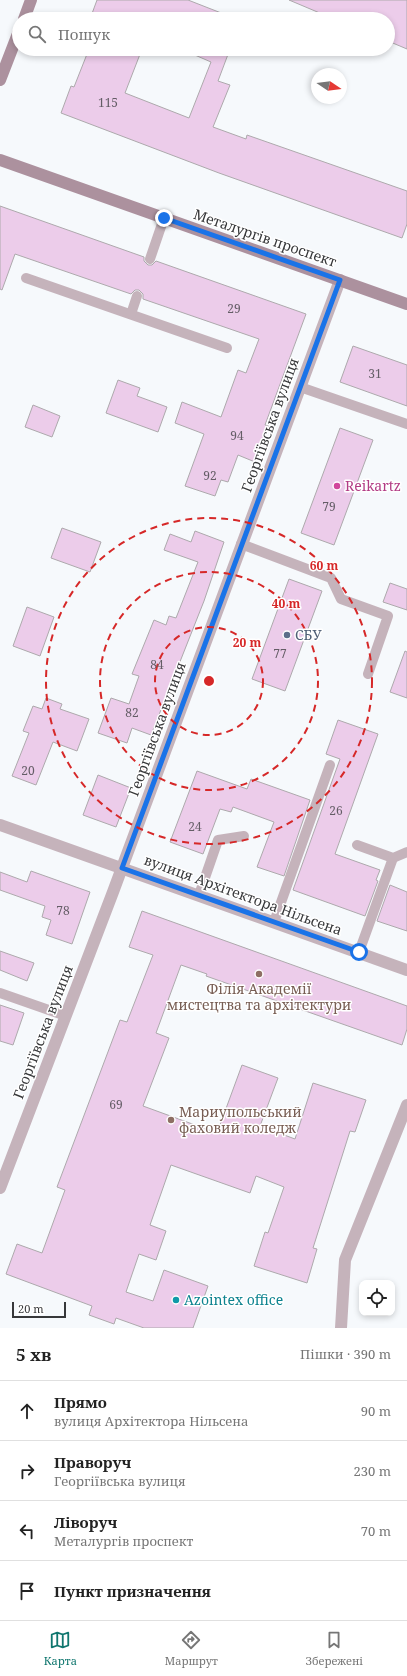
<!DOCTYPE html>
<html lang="uk">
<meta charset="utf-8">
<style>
body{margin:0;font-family:"Noto Serif",serif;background:#f2f2f2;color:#222}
.controls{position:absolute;right:12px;bottom:12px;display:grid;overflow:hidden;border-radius:8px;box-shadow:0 2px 6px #0003}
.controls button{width:36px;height:36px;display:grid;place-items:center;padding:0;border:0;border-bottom:1px solid #e0e0e0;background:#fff;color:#222;font:20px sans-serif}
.compass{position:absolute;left:311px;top:68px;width:36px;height:36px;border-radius:50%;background:#fff;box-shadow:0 2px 6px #0003;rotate:103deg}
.scale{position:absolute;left:12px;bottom:10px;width:54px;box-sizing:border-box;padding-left:4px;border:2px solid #37383a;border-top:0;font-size:11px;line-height:14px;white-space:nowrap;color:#37383a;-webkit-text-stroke:3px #fff;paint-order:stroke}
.stop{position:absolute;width:12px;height:12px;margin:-9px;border:3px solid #1a73e8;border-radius:50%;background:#fff}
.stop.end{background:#1a73e8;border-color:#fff;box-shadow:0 1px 4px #0008}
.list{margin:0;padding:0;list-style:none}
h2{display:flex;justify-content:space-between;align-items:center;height:52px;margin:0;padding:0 16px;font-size:17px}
h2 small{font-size:13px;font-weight:400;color:#767676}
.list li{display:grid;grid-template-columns:26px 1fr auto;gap:12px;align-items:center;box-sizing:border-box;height:60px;padding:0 16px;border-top:1px solid #e0e0e0}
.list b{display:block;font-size:15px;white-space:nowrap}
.list p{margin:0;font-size:13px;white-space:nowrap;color:#767676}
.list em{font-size:13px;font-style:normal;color:#767676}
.icon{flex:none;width:22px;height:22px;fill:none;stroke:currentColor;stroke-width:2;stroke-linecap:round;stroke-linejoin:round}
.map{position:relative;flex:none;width:407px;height:1328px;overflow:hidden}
.search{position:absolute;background:#fff;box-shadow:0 2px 6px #0003;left:12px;right:12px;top:12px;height:44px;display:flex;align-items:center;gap:10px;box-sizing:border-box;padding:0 14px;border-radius:22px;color:#767676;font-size:15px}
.sheet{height:292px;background:#fff}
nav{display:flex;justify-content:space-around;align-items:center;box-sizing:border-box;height:56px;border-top:1px solid #e0e0e0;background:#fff;font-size:11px;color:#767676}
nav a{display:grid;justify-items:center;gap:2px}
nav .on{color:#0f766e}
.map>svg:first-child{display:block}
.building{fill:#ecccea;stroke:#ada9ac}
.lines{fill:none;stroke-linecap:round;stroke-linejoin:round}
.lane{stroke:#c5b3bb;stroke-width:10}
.street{stroke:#c5b3bb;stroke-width:12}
.secondary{stroke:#ac919e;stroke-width:12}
.route{stroke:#1a73e8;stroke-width:5}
.ring{fill:none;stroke:#d62828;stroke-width:2;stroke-dasharray:7 5}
.hotel-dot{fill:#d1479c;stroke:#fff;stroke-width:1.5}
.service-dot{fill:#5c6f8a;stroke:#fff;stroke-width:1.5}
.education-dot{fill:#8d6e63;stroke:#fff;stroke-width:1.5}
.culture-dot{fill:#0f9aa8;stroke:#fff;stroke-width:1.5}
.labels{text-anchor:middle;stroke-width:3;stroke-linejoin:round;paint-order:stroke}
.number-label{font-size:12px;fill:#645d66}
.street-label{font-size:14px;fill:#37383a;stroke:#fff}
.hotel-label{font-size:14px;fill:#b23c85;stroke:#fff;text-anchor:start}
.service-label{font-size:14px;fill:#4e5e75;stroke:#fff;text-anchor:start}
.education-label{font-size:14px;fill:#785e54;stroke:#fff}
.culture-label{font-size:14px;fill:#0d838f;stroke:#fff;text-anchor:start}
.centre{fill:#d62828;stroke:#fff;stroke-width:2}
.ring-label{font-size:12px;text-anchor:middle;font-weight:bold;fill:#d62828;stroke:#fff;stroke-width:3;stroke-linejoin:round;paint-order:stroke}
</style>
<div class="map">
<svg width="407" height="1328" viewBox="0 0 407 1328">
<rect width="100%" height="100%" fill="#f6f9fc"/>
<g class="building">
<polygon points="97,0 188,0 234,18 90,19"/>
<polygon points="289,0 407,0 407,49 388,41 388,19 334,19"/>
<polygon points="89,49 142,49 125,93 189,118 211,62 181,49 230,49 218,81 230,85 213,127 246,139 247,135 407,191 407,224 402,238 219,173 61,113 71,86 74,87"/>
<polygon points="0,206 144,257 144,261 148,265 152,265 156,261 306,314 265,425 269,426 255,462 238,455 228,482 221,480 215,496 185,486 204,434 175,423 182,402 221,417 238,370 246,373 259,339 143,299 143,294 139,290 135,290 131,294 15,254 2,290 0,289"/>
<polygon points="353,346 407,365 407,406 340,382"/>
<polygon points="118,380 140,388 137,396 167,407 158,432 106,413"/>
<polygon points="33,405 60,416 52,437 25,427"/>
<polygon points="340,428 373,440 334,545 301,533"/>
<polygon points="62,528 101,542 90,572 51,558"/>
<polygon points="195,531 224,542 204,601 151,735 132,728 127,743 98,733 111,698 129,704 139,676 132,674 154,620 166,625 169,616 176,618 198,562 164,550 170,534 191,542"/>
<polygon points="289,579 322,591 285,691 252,679"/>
<polygon points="390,583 407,589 407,610 383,602"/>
<polygon points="27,607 54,617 40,656 13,646"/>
<polygon points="405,651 407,652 407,698 390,692"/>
<polygon points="46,698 62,704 60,709 89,719 77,751 53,742 36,785 12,776 29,733 23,731 33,706 42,709"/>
<polygon points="338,720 378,734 335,854 380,870 376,880 378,881 365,916 293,890 340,759 326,754"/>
<polygon points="197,771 247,789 251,779 310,800 284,876 257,867 274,822 233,807 231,812 220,809 203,854 170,842"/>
<polygon points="98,775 131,788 116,827 83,815"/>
<polygon points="31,871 90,892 72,944 46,935 51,920 42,917 45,906 0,890 0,872 27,882"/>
<polygon points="390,885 407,892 407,931 377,921"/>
<polygon points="142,911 407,1006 407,1029 402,1045 206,976 207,974 181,965 156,1033 169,1038 143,1106 217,1133 242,1065 278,1078 260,1126 295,1139 313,1083 366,1100 355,1132 350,1131 313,1248 317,1249 307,1283 254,1266 265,1232 268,1233 284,1187 256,1176 250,1193 171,1165 150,1225 166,1231 156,1260 139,1254 126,1292 153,1301 164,1270 208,1286 193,1328 144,1328 116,1318 114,1324 89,1315 92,1306 6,1274 17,1244 42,1253 65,1190 57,1187 120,1020 127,1022 153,955 129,947"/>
<polygon points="0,951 34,963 27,981 0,970"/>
<polygon points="0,1005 24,1013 13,1045 0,1041"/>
</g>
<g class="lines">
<g class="lane">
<polyline points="150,259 164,218"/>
<polyline points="26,278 227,348"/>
<polyline points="131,314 137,296"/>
<polyline points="300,387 407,424"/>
<polyline points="241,544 331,578 341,599 388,616 368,674"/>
<polyline points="357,845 393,858 407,852"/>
<polyline points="199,895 218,840 244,836"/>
<polyline points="274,922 330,765"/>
<polyline points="359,952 393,858"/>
<polyline points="0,993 66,1016"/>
</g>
<g class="street">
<polyline points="0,825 407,970"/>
<polyline points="0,1188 113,892 340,280"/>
<polyline points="341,1328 345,1260 407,1105"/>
</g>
<g class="secondary">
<polyline points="24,19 31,0"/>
<polyline points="0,80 19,31"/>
<polyline points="0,160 407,304"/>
</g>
</g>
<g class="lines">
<polyline class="route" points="164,218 340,280 122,868 359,952"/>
</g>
<g class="ring">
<circle cx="209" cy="681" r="54"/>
<circle cx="209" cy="681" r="109"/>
<circle cx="209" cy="681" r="163"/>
</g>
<circle class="hotel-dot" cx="337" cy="486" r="4"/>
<circle class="service-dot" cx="287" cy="635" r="4"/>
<g class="education-dot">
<circle cx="259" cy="974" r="4"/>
<circle cx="171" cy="1120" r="4"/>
</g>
<circle class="culture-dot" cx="176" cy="1300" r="4"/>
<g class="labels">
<g class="number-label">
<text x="108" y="107">115</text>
<text x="234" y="313">29</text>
<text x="375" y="378">31</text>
<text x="237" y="440">94</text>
<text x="210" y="480">92</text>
<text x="329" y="511">79</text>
<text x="280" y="658">77</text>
<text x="157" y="669">84</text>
<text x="132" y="717">82</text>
<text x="28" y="775">20</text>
<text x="336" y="815">26</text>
<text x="195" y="831">24</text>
<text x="63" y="915">78</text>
<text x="116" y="1109">69</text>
</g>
<g class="street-label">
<text transform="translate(265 238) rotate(19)" y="5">Металургів проспект</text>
<text transform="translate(270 425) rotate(-70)" y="5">Георгіївська вулиця</text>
<text transform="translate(157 729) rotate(-70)" y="5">Георгіївська вулиця</text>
<text transform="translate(243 895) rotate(20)" y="5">вулиця Архітектора Нільсена</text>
<text transform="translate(43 1032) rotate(-69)" y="5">Георгіївська вулиця</text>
</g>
<g class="hotel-label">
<text x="345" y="491">Reikartz</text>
</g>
<g class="service-label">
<text x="295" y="640">СБУ</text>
</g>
<g class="education-label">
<text x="259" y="994">Філія Академії<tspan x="259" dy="16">мистецтва та архітектури</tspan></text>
<text x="179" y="1117" text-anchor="start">Мариупольський<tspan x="179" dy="16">фаховий коледж</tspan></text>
</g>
<g class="culture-label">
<text x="184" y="1305">Azointex office</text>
</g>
</g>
<circle cx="209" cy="681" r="6" class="centre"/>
<g class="ring-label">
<text x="324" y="570">60 m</text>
<text x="286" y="608">40 m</text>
<text x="247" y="647">20 m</text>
</g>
</svg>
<div class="controls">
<button><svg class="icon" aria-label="locate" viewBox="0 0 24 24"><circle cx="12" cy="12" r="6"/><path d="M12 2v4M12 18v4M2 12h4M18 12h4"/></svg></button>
</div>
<svg class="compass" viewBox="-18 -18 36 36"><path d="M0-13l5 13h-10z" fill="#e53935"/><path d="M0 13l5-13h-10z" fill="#767676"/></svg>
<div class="scale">20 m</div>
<div class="stop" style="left:359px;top:952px"></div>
<div class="stop end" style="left:164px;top:218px"></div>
<div class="search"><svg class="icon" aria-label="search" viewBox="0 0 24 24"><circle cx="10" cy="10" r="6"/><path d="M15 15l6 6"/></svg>Пошук</div>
</div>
<section class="sheet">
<h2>5 хв<small>Пішки · 390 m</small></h2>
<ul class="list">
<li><svg class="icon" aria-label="ahead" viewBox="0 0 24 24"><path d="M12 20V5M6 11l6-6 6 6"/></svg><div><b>Прямо</b><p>вулиця Архітектора Нільсена</p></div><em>90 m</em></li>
<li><svg class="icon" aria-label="right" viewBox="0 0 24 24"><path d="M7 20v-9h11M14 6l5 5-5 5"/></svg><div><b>Праворуч</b><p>Георгіївська вулиця</p></div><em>230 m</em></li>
<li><svg class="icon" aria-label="left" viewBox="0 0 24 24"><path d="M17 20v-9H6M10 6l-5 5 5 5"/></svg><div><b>Ліворуч</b><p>Металургів проспект</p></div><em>70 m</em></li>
<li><svg class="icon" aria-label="arrive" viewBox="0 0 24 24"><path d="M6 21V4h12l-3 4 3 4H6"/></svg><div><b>Пункт призначення</b></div></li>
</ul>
</section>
<nav>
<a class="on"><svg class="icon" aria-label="map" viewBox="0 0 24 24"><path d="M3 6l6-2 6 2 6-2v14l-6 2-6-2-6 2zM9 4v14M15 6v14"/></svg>Карта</a>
<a><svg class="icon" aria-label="directions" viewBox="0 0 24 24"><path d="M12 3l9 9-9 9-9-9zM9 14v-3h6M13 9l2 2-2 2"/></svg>Маршрут</a>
<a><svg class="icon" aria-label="saved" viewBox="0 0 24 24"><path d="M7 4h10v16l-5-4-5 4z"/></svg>Збережені</a>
</nav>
